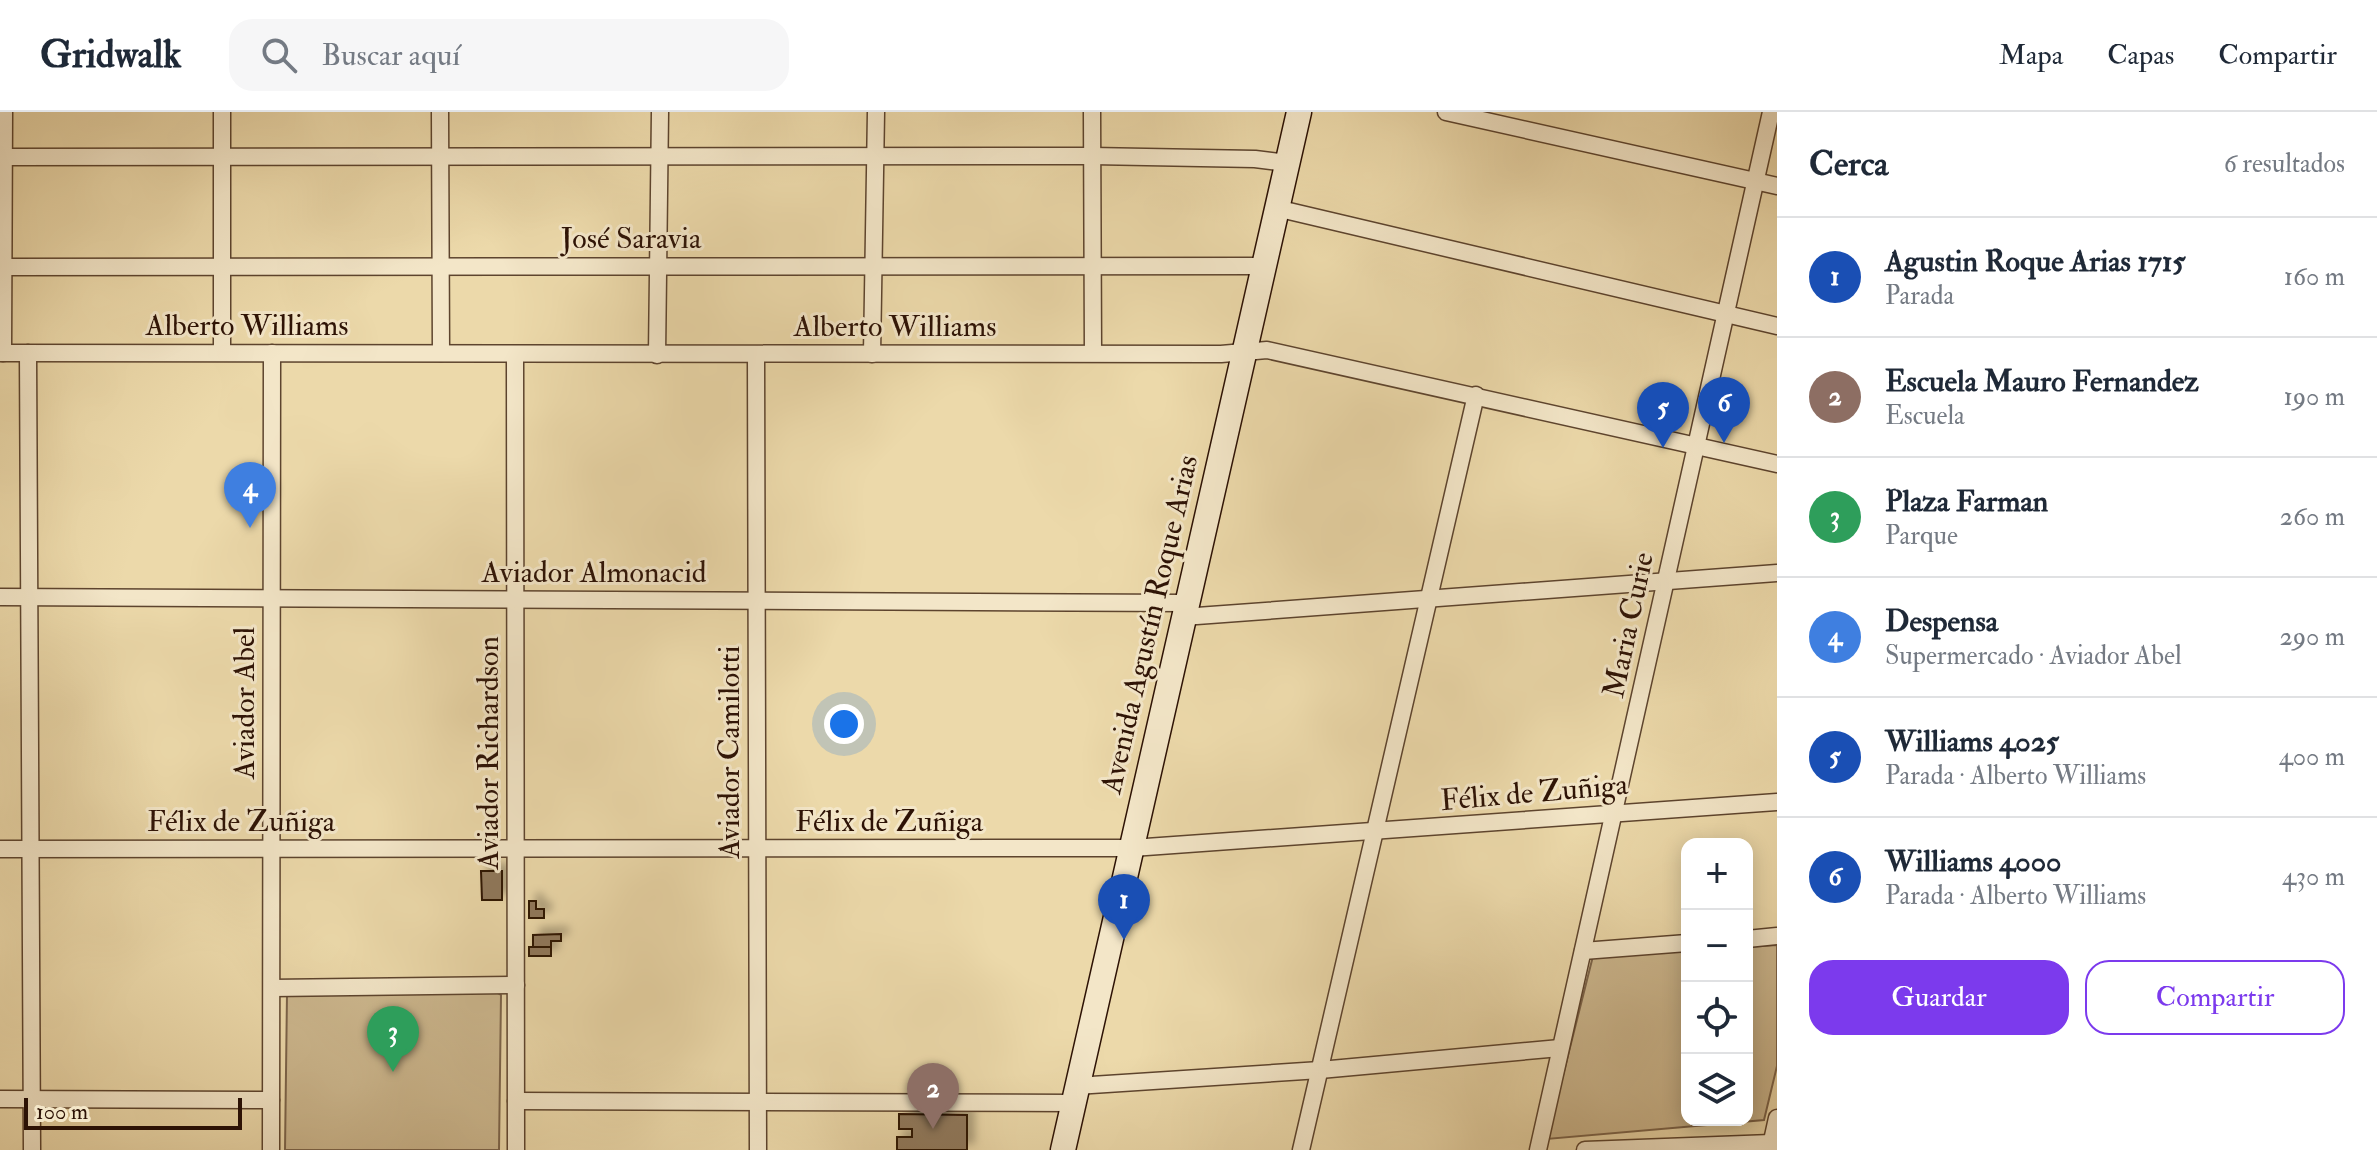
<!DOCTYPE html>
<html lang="es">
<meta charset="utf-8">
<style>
body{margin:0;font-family:"IM FELL Double Pica",serif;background:#f6f6f7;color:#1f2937}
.controls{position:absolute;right:24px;bottom:24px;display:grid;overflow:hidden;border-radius:16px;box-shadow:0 4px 20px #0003}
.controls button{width:72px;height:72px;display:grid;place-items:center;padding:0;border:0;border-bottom:2px solid #e0e1e3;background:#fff;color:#1f2937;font:40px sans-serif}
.scale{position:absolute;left:24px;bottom:20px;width:218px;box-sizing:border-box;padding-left:8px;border:4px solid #2d1205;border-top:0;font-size:22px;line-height:28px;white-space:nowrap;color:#2d1205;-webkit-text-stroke:6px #f3e6c8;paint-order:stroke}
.you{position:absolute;left:844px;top:612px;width:28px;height:28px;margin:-20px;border:6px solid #fff;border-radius:50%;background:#1a73e8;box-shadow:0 0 0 12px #1a73e833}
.badge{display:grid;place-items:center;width:52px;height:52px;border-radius:50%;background:#7c3aed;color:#fff;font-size:26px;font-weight:700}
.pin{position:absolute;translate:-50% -66px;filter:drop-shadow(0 2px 4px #0008)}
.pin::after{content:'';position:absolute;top:42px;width:28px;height:24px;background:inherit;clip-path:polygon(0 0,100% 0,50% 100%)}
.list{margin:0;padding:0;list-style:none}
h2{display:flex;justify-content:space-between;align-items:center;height:104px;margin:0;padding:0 32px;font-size:34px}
h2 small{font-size:26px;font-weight:400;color:#747a83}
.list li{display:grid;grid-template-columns:52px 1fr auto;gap:24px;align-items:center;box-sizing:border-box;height:120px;padding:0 32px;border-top:2px solid #e0e1e3}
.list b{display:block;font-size:30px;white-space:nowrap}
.list p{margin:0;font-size:26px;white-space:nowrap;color:#747a83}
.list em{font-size:26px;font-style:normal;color:#747a83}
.actions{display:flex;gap:16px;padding:24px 32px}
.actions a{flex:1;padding:18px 0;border:2px solid #7c3aed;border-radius:24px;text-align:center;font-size:28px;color:#7c3aed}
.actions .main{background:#7c3aed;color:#fff}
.icon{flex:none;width:44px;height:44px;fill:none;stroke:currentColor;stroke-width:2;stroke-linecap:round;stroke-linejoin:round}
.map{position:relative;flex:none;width:1777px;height:1038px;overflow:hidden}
header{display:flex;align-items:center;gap:48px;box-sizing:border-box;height:112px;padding:0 40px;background:#fff;border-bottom:2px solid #e0e1e3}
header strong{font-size:38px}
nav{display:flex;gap:44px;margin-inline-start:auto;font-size:28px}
.search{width:560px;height:72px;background:#f6f6f7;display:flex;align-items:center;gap:20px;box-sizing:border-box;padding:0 28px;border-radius:24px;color:#747a83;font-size:30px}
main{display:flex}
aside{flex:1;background:#fff}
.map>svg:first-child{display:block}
.green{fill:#ccb78e;stroke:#7c644a;stroke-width:2}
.building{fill:#90795b;stroke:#2d1205;stroke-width:2;filter:url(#shadow)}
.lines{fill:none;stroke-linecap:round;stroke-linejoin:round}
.minor-casing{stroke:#5d442e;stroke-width:19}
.secondary-casing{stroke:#2d1205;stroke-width:27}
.minor{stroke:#f3e6c8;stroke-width:16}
.secondary{stroke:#f3e6c8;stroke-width:24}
.labels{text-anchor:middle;stroke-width:6;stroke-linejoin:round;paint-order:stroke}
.street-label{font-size:30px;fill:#2d1205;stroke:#f3e6c8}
</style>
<header>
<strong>Gridwalk</strong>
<div class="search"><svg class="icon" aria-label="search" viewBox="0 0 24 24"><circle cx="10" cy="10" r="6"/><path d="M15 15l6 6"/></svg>Buscar aquí</div>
<nav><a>Mapa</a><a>Capas</a><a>Compartir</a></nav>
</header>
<main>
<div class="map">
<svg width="1777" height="1038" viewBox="0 0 1777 1038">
<defs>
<filter id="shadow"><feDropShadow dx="7" dy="-7" stdDeviation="4" flood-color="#0004"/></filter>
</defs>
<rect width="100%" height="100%" fill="#ecd9aa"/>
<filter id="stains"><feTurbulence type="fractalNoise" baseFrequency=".0025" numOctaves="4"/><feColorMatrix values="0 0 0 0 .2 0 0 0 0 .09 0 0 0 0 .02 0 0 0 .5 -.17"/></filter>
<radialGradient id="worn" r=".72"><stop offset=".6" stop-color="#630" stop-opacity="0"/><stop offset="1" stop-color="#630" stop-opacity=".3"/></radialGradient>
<g class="green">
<polygon points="1777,833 1777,954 1764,1008 1547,1027 1593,844 1687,838 1687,1008 1747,1008 1747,835"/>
<polygon points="494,879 501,883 499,1038 285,1038 287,882"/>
</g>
<g class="building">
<polygon points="481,759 502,759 502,788 482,788"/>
<polygon points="529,789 536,789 536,797 544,797 544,806 529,806"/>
<polygon points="561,822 561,829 551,829 551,835 533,835 533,823"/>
<rect x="529" y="835" width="22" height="9"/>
<polygon points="899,1002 967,1003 967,1038 897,1038 897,1025 912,1025 912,1017 899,1017"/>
</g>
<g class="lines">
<defs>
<g id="minor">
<polyline points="222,0 222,240"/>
<polyline points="440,0 441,241"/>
<polyline points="1092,0 1093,241"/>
<polyline points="1446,0 1777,74"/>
<polyline points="0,45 1092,44 1255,47 1287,51"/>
<polyline points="1276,96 1777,214"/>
<polyline points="0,155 1262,154"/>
<polyline points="0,241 1221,242 1267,238 1777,352"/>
<polyline points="3,241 4,0"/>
<polyline points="28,241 32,1038"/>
<polyline points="872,242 876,0"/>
<polyline points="515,243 516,1038"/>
<polyline points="657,243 660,0"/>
<polyline points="756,243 758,1038"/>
<polyline points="0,485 1187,491"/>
<polyline points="1183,505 1777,461"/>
<polyline points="0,737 1132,736 1777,690"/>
<polyline points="1747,827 1777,824"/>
<polyline points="1583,839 1687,831"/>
<polyline points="272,876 516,873"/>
<polyline points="1076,974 1320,958 1560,936"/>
<polyline points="0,987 271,988"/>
<polyline points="516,989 1073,991"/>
<polyline points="271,1038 272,241"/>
<polyline points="1301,1038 1476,283"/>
<polyline points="1538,1038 1771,0"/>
<polyline points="1585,1038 1771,1031"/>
<polyline points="1770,1038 1777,1006"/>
</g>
<polyline id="secondary" points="1063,1038 1299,0"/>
</defs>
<use href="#minor" class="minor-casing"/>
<use href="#secondary" class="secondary-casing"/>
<use href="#minor" class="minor"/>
<use href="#secondary" class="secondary"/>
</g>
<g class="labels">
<g class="street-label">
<text x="631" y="136">José Saravia</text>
<text x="247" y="223">Alberto Williams</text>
<text x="895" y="224">Alberto Williams</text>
<text x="594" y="470">Aviador Almonacid</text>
<text transform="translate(1149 512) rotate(-77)" y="10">Avenida Agustín Roque Arias</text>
<text transform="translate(1628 513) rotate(-78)" y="10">Maria Curie</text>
<text transform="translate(244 591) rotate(-90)" y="10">Aviador Abel</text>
<text transform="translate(729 640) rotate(-90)" y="10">Aviador Camilotti</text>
<text transform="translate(488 641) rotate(-90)" y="10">Aviador Richardson</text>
<text transform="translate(1534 680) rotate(-5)" y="10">Félix de Zuñiga</text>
<text x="241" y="719">Félix de Zuñiga</text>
<text x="889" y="719">Félix de Zuñiga</text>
</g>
</g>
<rect width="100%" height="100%" filter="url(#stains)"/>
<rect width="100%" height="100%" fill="url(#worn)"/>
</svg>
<div class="controls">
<button>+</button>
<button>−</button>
<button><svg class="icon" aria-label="locate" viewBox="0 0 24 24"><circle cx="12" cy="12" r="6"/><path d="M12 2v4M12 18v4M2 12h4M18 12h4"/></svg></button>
<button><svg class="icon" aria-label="layers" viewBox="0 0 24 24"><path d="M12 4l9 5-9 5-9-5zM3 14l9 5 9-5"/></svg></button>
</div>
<div class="scale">100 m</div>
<div class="you"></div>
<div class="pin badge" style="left:1124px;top:828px;background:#1a4fb4">1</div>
<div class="pin badge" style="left:933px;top:1017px;background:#8d6e63">2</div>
<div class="pin badge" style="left:393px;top:960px;background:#2e9e5b">3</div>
<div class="pin badge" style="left:250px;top:416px;background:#3f7fe0">4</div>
<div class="pin badge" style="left:1663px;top:336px;background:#1a4fb4">5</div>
<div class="pin badge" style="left:1724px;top:331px;background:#1a4fb4">6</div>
</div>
<aside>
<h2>Cerca<small>6 resultados</small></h2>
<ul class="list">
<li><span class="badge" style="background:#1a4fb4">1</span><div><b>Agustin Roque Arias 1715</b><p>Parada</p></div><em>160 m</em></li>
<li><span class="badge" style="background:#8d6e63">2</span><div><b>Escuela Mauro Fernandez</b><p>Escuela</p></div><em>190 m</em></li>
<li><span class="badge" style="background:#2e9e5b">3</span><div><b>Plaza Farman</b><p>Parque</p></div><em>260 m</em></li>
<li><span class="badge" style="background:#3f7fe0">4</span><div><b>Despensa</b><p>Supermercado · Aviador Abel</p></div><em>290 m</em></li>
<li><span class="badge" style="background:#1a4fb4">5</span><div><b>Williams 4025</b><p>Parada · Alberto Williams</p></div><em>400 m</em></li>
<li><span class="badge" style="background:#1a4fb4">6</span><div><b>Williams 4000</b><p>Parada · Alberto Williams</p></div><em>430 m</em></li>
</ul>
<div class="actions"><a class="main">Guardar</a><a>Compartir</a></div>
</aside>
</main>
